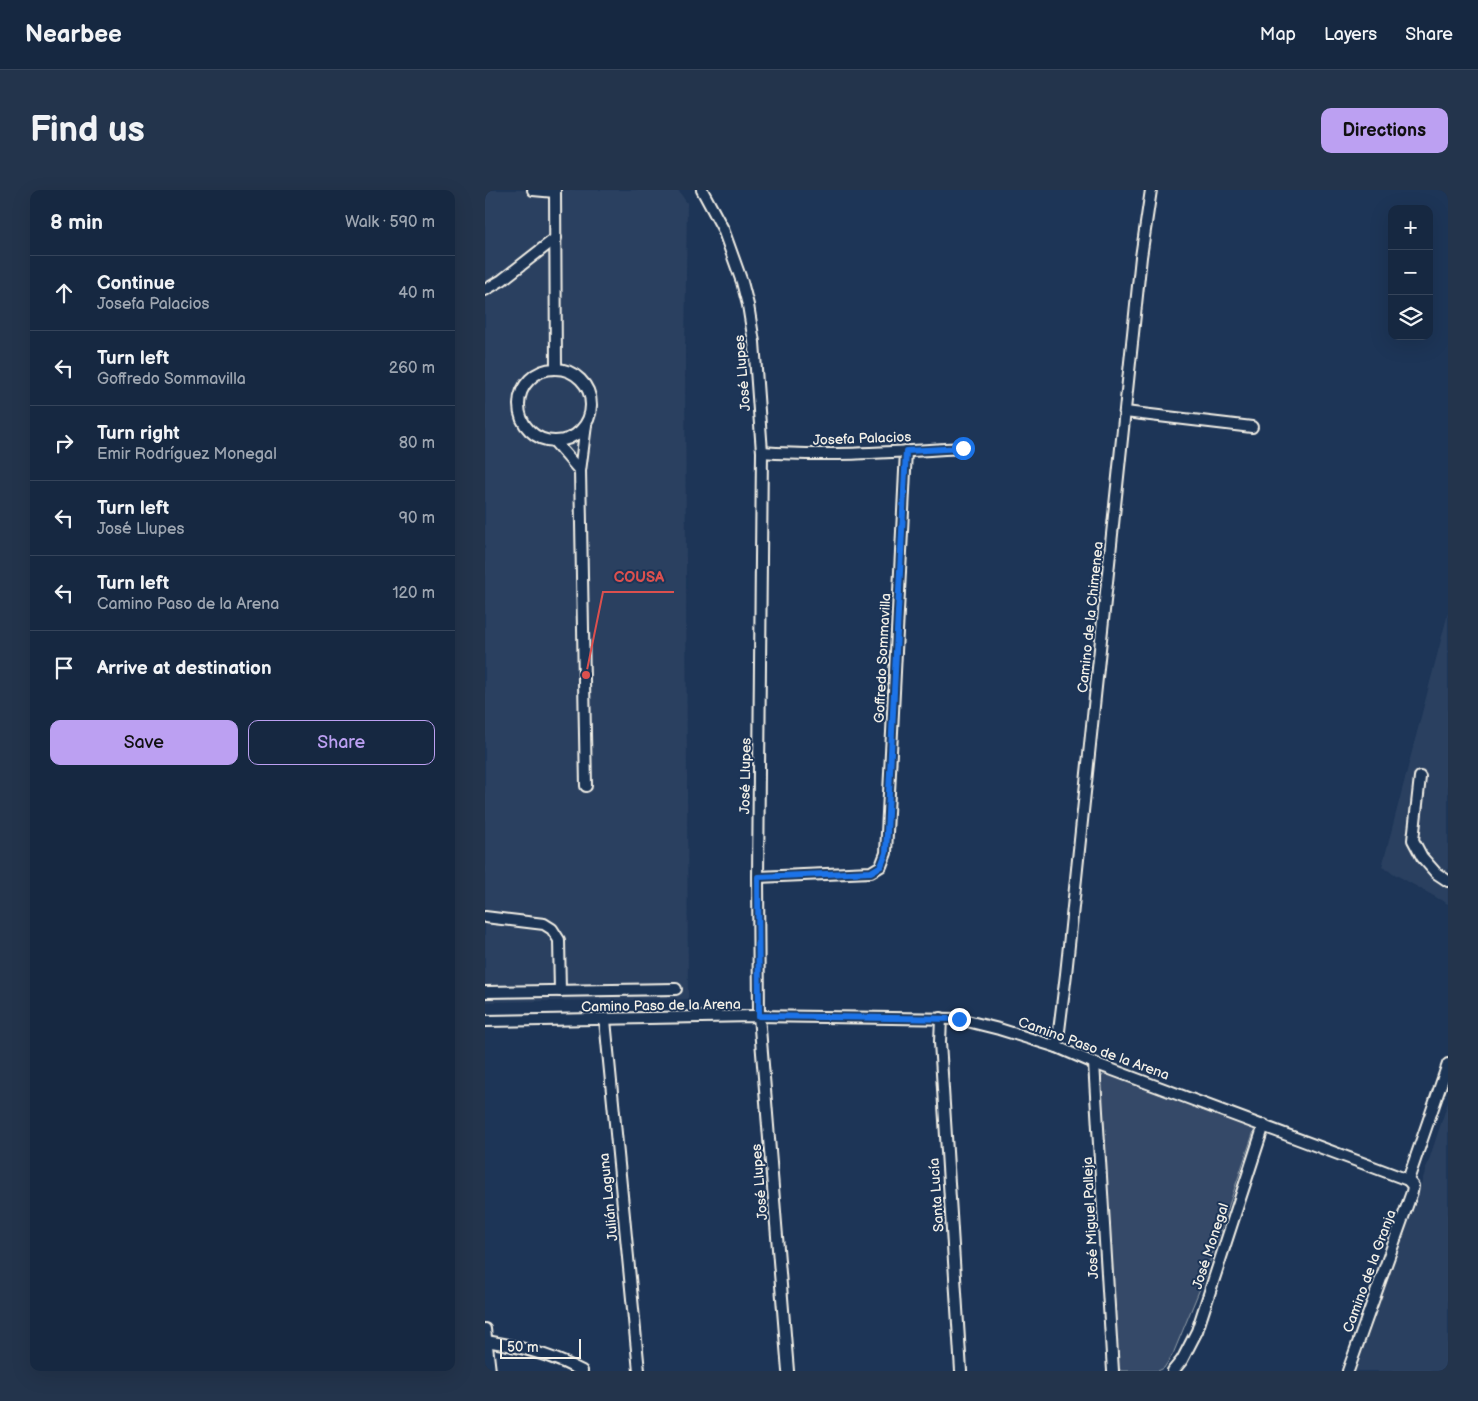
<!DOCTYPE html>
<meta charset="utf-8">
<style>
body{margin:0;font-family:"Balsamiq Sans",sans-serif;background:#23344c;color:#f1f3f6}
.controls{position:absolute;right:15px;top:15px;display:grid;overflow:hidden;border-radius:10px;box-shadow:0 5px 20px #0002}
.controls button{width:45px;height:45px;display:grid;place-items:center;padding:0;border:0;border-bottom:1px solid #35445a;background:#162841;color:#f1f3f6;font:25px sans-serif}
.scale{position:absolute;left:15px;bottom:12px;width:81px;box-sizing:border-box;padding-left:5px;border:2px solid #f4f1e8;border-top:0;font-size:14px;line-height:18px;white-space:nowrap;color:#f4f1e8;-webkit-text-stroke:4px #1d3557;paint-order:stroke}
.stop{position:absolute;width:15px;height:15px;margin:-11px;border:4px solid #1a73e8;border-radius:50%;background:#fff}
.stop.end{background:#1a73e8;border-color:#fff;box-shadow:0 1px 5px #0008}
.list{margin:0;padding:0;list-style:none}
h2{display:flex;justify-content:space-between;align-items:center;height:65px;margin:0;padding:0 20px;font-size:21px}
h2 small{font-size:16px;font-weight:400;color:#9ea6b1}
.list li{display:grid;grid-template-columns:32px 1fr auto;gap:15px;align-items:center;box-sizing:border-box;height:75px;padding:0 20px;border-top:1px solid #35445a}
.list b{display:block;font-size:19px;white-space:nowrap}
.list p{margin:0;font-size:16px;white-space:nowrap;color:#9ea6b1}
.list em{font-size:16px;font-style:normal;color:#9ea6b1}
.actions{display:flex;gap:10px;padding:15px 20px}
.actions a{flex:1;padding:11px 0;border:1px solid #bca0f2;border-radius:10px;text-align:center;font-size:18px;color:#bca0f2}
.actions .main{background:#bca0f2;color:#111}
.icon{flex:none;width:28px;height:28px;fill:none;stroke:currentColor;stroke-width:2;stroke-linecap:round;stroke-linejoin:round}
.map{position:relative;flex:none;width:963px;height:1181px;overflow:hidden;border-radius:10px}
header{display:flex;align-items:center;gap:30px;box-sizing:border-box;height:70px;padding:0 25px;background:#162841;border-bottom:1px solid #35445a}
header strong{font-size:24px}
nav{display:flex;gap:28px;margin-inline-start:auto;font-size:18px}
.intro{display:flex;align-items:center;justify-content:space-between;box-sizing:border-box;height:120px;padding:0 30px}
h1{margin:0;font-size:35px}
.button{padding:12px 22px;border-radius:10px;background:#bca0f2;color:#111;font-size:18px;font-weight:700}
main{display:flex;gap:30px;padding:0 30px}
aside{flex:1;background:#162841;border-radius:10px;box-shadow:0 5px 20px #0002}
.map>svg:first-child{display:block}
.built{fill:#2a4060}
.green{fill:#354a67;stroke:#949ea8}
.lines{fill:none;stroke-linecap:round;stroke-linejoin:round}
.minor-casing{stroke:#f4f1e8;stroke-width:14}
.minor{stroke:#1d3557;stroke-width:10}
.route{stroke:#1a73e8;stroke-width:6}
.labels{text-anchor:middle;stroke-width:4;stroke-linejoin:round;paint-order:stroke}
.street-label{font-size:14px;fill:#f4f1e8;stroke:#1d3557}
.leader{fill:none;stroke:#dc504e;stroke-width:2}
.callout-dot{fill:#dc504e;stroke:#1d3557;stroke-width:2}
.callout-label{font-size:15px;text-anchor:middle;font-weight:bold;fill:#dc504e;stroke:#1d3557;stroke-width:4;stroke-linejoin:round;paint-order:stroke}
</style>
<header>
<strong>Nearbee</strong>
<nav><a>Map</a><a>Layers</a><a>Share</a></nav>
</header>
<div class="intro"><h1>Find us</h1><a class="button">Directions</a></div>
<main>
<aside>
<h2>8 min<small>Walk · 590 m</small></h2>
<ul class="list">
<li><svg class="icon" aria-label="ahead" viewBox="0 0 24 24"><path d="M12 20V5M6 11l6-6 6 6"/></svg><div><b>Continue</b><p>Josefa Palacios</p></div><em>40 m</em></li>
<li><svg class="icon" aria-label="left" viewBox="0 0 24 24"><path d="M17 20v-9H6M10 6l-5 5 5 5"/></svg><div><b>Turn left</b><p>Goffredo Sommavilla</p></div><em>260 m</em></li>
<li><svg class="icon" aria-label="right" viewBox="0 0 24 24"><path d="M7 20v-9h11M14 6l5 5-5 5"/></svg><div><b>Turn right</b><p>Emir Rodríguez Monegal</p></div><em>80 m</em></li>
<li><svg class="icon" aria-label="left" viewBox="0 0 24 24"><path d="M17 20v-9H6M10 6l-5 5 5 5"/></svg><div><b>Turn left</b><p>José Llupes</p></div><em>90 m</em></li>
<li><svg class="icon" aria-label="left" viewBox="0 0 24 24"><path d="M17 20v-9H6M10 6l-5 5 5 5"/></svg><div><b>Turn left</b><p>Camino Paso de la Arena</p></div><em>120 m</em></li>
<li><svg class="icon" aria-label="arrive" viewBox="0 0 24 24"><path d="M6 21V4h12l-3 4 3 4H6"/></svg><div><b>Arrive at destination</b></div></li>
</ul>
<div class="actions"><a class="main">Save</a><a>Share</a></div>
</aside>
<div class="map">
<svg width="963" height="1181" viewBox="0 0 963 1181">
<rect width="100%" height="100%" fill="#1d3557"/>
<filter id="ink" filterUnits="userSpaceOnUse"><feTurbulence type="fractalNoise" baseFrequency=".02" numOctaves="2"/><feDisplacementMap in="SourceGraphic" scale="10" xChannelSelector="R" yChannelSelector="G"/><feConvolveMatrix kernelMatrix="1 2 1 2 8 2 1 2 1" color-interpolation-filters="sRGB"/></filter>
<g filter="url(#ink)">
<g class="built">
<polygon points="0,0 193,0 202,13 200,161 203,809 0,812"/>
<polygon points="963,423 963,714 897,677"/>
<polygon points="963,912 963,1181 868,1181 936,994"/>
</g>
<polygon class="green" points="622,882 770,938 719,1089 688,1164 679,1178 673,1181 637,1181 631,1177 616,889 617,886"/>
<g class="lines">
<defs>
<g id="minor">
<polyline points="48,0 70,2"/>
<polyline points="70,0 71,178"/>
<polyline points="217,0 238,39 257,92 263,115 269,152 277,262 273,687 274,826 303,1181"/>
<polyline points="0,100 17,90 71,48"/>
<circle cx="70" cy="215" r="36"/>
<polyline points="640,222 767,237"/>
<polyline points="101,235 95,281 101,596"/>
<polyline points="69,251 95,281"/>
<path d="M277,262c67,5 134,0 201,-4"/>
<polyline points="935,587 928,650 937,667 951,683 963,691"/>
<polyline points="273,687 386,682 396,676 401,663 421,261"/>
<polyline points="0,727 59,734 67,739 74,750 75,801"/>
<polyline points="0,802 191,799"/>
<polyline points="456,828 455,852 476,1181"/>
<polyline points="120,830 154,1181"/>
<polyline points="0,831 269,826 474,829 514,839 572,857 609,873 923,990"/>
<polyline points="572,857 581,784 656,67 666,0"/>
<polyline points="609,873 628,1181"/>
<polyline points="923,990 963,874"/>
<polyline points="0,1139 5,1181"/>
<path d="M1,1151c33,5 66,14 96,30"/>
<polyline points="688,1181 697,1170 712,1141 779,935"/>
<polyline points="863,1181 927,1002 928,996 923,990"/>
</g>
</defs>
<use href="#minor" class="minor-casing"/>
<use href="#minor" class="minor"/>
</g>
</g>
<g class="lines" filter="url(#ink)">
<polyline class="route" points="474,829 274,826 273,687 386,682 396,676 401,663 421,261 478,258"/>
</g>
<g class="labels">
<g class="street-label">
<text transform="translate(257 183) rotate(-95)" y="5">José Llupes</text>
<text transform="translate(377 248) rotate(-2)" y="5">Josefa Palacios</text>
<text transform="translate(605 427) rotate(-84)" y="5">Camino de la Chimenea</text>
<text transform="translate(397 468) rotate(-87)" y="5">Goffredo Sommavilla</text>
<text transform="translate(260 586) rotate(-89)" y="5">José Llupes</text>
<text transform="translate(176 815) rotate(-1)" y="5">Camino Paso de la Arena</text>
<text transform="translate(609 858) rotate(20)" y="5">Camino Paso de la Arena</text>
<text transform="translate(274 992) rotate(-95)" y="5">José Llupes</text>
<text transform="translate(451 1005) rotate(-94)" y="5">Santa Lucía</text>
<text transform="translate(123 1007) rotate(-96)" y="5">Julián Laguna</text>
<text transform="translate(605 1028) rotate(-93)" y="5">José Miguel Palleja</text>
<text transform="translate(725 1056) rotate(-72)" y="5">José Monegal</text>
<text transform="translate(884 1081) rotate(-70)" y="5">Camino de la Granja</text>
</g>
</g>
<path class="leader" d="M101 485L118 402H189"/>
<circle class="callout-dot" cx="101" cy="485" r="5"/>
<g class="callout-label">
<text x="154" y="392">COUSA</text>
</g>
</svg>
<div class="controls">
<button>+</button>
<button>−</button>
<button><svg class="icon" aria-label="layers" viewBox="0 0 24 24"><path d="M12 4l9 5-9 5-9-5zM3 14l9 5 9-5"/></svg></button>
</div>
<div class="scale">50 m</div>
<div class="stop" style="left:478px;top:258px"></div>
<div class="stop end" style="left:474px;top:829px"></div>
</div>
</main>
